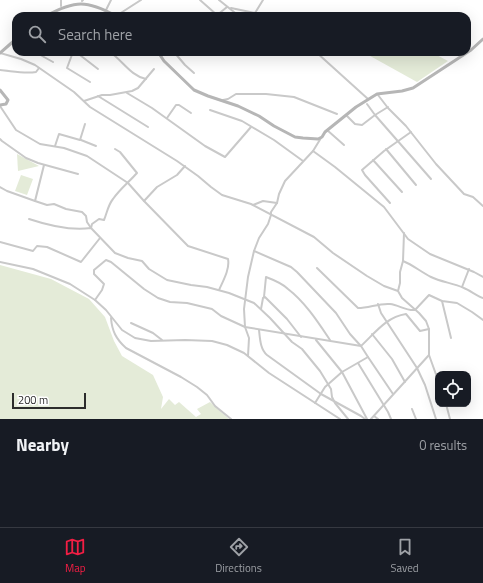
<!DOCTYPE html>
<style>
body{margin:0;font-family:"Titillium Web",sans-serif;background:#242831;color:#f1f3f6}
.controls{position:absolute;right:12px;bottom:12px;display:grid;overflow:hidden;border-radius:8px;box-shadow:0 4px 16px #0002}
.controls button{width:36px;height:36px;display:grid;place-items:center;padding:0;border:0;border-bottom:1px solid #363941;background:#171b24;color:#f1f3f6;font:20px sans-serif}
.scale{position:absolute;left:12px;bottom:10px;width:74px;box-sizing:border-box;padding-left:4px;border:2px solid #2c2c2c;border-top:0;font-size:11px;line-height:14px;white-space:nowrap;color:#2c2c2c;-webkit-text-stroke:3px #fff;paint-order:stroke}
.list{margin:0;padding:0;list-style:none}
h2{display:flex;justify-content:space-between;align-items:center;height:52px;margin:0;padding:0 16px;font-size:17px}
h2 small{font-size:13px;font-weight:400;color:#9ea1a6}
.icon{flex:none;width:22px;height:22px;fill:none;stroke:currentColor;stroke-width:2;stroke-linecap:round;stroke-linejoin:round}
.map{position:relative;flex:none;width:483px;height:419px;overflow:hidden}
.search{position:absolute;background:#171b24;box-shadow:0 4px 16px #0002;left:12px;right:12px;top:12px;height:44px;display:flex;align-items:center;gap:10px;box-sizing:border-box;padding:0 14px;border-radius:12px;color:#9ea1a6;font-size:15px}
.sheet{height:108px;background:#171b24}
nav{display:flex;justify-content:space-around;align-items:center;box-sizing:border-box;height:56px;border-top:1px solid #363941;background:#171b24;font-size:11px;color:#9ea1a6}
nav a{display:grid;justify-items:center;gap:2px}
nav .on{color:#f31e44}
.map>svg:first-child{display:block}
.green{fill:#e4ebd8}
.lines{fill:none;stroke-linecap:round;stroke-linejoin:round}
.street{stroke:#c9c9c9;stroke-width:2}
.secondary{stroke:#b6b6b6;stroke-width:3}
</style>
<div class="map">
<svg width="483" height="419" viewBox="0 0 483 419">
<rect width="100%" height="100%" fill="#fff"/>
<g class="green">
<polygon points="363,52 431,52 448,61 417,82"/>
<polygon points="17,154 39,166 18,171"/>
<polygon points="21,175 33,179 27,195 15,191"/>
<polygon points="0,265 51,279 89,299 105,317 114,341 122,356 153,375 163,397 161,409 169,399 175,405 179,402 196,417 201,414 197,409 210,402 229,419 0,419"/>
</g>
<g class="lines">
<g class="street">
<polyline points="200,0 217,15"/>
<polyline points="219,0 239,16"/>
<polyline points="82,1 83,0"/>
<polyline points="61,6 61,0"/>
<polyline points="231,8 255,13 263,0"/>
<polyline points="106,10 111,0"/>
<polyline points="116,16 141,0"/>
<polyline points="216,16 227,7"/>
<polyline points="35,52 53,62"/>
<polyline points="73,52 67,68 90,82"/>
<polyline points="76,52 98,69"/>
<path d="M110,52c13,9 21,24 36,27"/>
<polyline points="174,52 185,65 194,73"/>
<polyline points="316,52 368,99"/>
<polyline points="0,53 21,59 35,65 74,92 90,107 177,161 198,176 211,187 222,195 251,204 314,237 333,253 367,276 384,286 398,291 402,298 419,313 426,321 429,329 429,355 438,380"/>
<path d="M0,70c12,1 24,4 36,2l3,-4"/>
<polyline points="127,93 152,108 205,146 225,157 251,127"/>
<polyline points="378,95 388,108 406,126 436,164 464,194 473,197 483,206"/>
<polyline points="98,96 148,127"/>
<polyline points="223,100 228,99 236,94 266,94 294,97 337,114"/>
<polyline points="84,101 102,95 110,95 132,91 138,88 154,69"/>
<polyline points="0,106 16,130 40,144 64,148 87,156 128,183 144,201 157,187 177,175 185,166"/>
<polyline points="388,107 375,115 431,179"/>
<polyline points="210,110 242,121 274,140 303,161"/>
<polyline points="346,115 355,124 362,125 375,115 367,104"/>
<polyline points="167,118 176,105 179,105 191,113"/>
<polyline points="327,130 344,145"/>
<polyline points="321,138 313,151 285,181 279,194 277,203 271,212 271,215 268,224 259,238 254,251 248,277 244,309 245,327 361,346"/>
<polyline points="0,139 2,141 26,158 38,163 78,174"/>
<polyline points="81,140 96,146"/>
<polyline points="55,146 59,134 80,140 85,124"/>
<polyline points="386,149 416,185"/>
<polyline points="313,151 335,167 384,207 408,239 430,254 474,272 483,277"/>
<polyline points="373,160 402,192"/>
<polyline points="0,187 7,191 35,201 47,205 54,204 66,209 82,212 86,216 87,222 91,228"/>
<polyline points="35,201 44,165"/>
<path d="M144,201l44,45 40,13c2,10 -5,22 -9,31"/>
<polyline points="390,203 365,175 362,170 384,151 411,132"/>
<polyline points="253,205 263,201 277,203"/>
<path d="M29,219c18,6 42,12 62,9l24,25 13,5 14,3 7,8 18,11 24,5 16,2 22,6 25,10 16,15 22,24 10,7 18,22 11,18 1,8 3,6 13,16"/>
<path d="M91,228l1,-4 7,-5 5,1c3,-7 4,-15 9,-21 7,-10 16,-17 24,-26l-17,-21 -5,-3"/>
<polyline points="0,242 33,251 37,246 47,247 81,262 100,238"/>
<polyline points="254,251 291,267 297,272 336,313 350,334 360,345"/>
<path d="M403,261c10,4 18,11 28,16 10,5 22,6 33,11 5,2 15,9 19,10"/>
<polyline points="0,262 33,269 70,284 95,300 106,310 122,330 135,338 151,341 185,340 212,341 227,345 244,353 269,373 340,419"/>
<path d="M317,268l41,40c11,0 21,-5 32,-4 9,1 16,7 25,6l14,-15 13,6 15,2 15,9 11,8"/>
<polyline points="462,287 469,269"/>
<polyline points="398,291 400,283 400,272 403,261 404,233"/>
<path d="M264,297l2,-20c8,3 16,6 22,12 17,13 30,33 42,51"/>
<polyline points="95,300 102,290 104,284 94,274 94,270 106,260 111,262 144,289 158,298 170,302 187,303 212,309 221,316 245,327 249,338 248,356"/>
<polyline points="442,301 451,338"/>
<polyline points="378,304 381,313 417,368 425,385 436,419"/>
<polyline points="261,309 263,298 265,297 287,319 301,337"/>
<path d="M111,318c1,13 5,21 15,30l55,29 16,10 10,8 8,11 16,13"/>
<polyline points="131,323 153,333 162,340"/>
<path d="M259,330c1,8 1,19 8,25l54,39 40,22 4,3"/>
<polyline points="372,334 392,359 405,382"/>
<polyline points="316,340 342,372 367,419"/>
<polyline points="368,357 393,394"/>
<polyline points="358,363 388,412 391,419"/>
<path d="M315,403l10,-16 17,-15 26,-15 -7,-11c14,-13 25,-29 45,-32l14,17 9,-2"/>
<polyline points="446,404 450,419"/>
<polyline points="412,409 416,419"/>
<polyline points="374,416 378,419"/>
<polyline points="371,419 429,355"/>
</g>
<g class="secondary">
<path d="M46,16c29,-16 41,-16 70,0"/>
<polyline points="158,52 164,61 194,90 208,96 238,106 259,116 274,126 295,137 303,138 318,139 322,137 325,132 356,107 377,94 402,91 413,88 471,50 483,39"/>
<polyline points="0,53 16,39"/>
<polyline points="0,90 8,100 6,104 0,105"/>
</g>
</g>
</svg>
<div class="controls">
<button><svg class="icon" aria-label="locate" viewBox="0 0 24 24"><circle cx="12" cy="12" r="6"/><path d="M12 2v4M12 18v4M2 12h4M18 12h4"/></svg></button>
</div>
<div class="scale">200 m</div>
<div class="search"><svg class="icon" aria-label="search" viewBox="0 0 24 24"><circle cx="10" cy="10" r="6"/><path d="M15 15l6 6"/></svg>Search here</div>
</div>
<section class="sheet">
<h2>Nearby<small>0 results</small></h2>
<ul class="list">
</ul>
</section>
<nav>
<a class="on"><svg class="icon" aria-label="map" viewBox="0 0 24 24"><path d="M3 6l6-2 6 2 6-2v14l-6 2-6-2-6 2zM9 4v14M15 6v14"/></svg>Map</a>
<a><svg class="icon" aria-label="directions" viewBox="0 0 24 24"><path d="M12 3l9 9-9 9-9-9zM9 14v-3h6M13 9l2 2-2 2"/></svg>Directions</a>
<a><svg class="icon" aria-label="saved" viewBox="0 0 24 24"><path d="M7 4h10v16l-5-4-5 4z"/></svg>Saved</a>
</nav>
